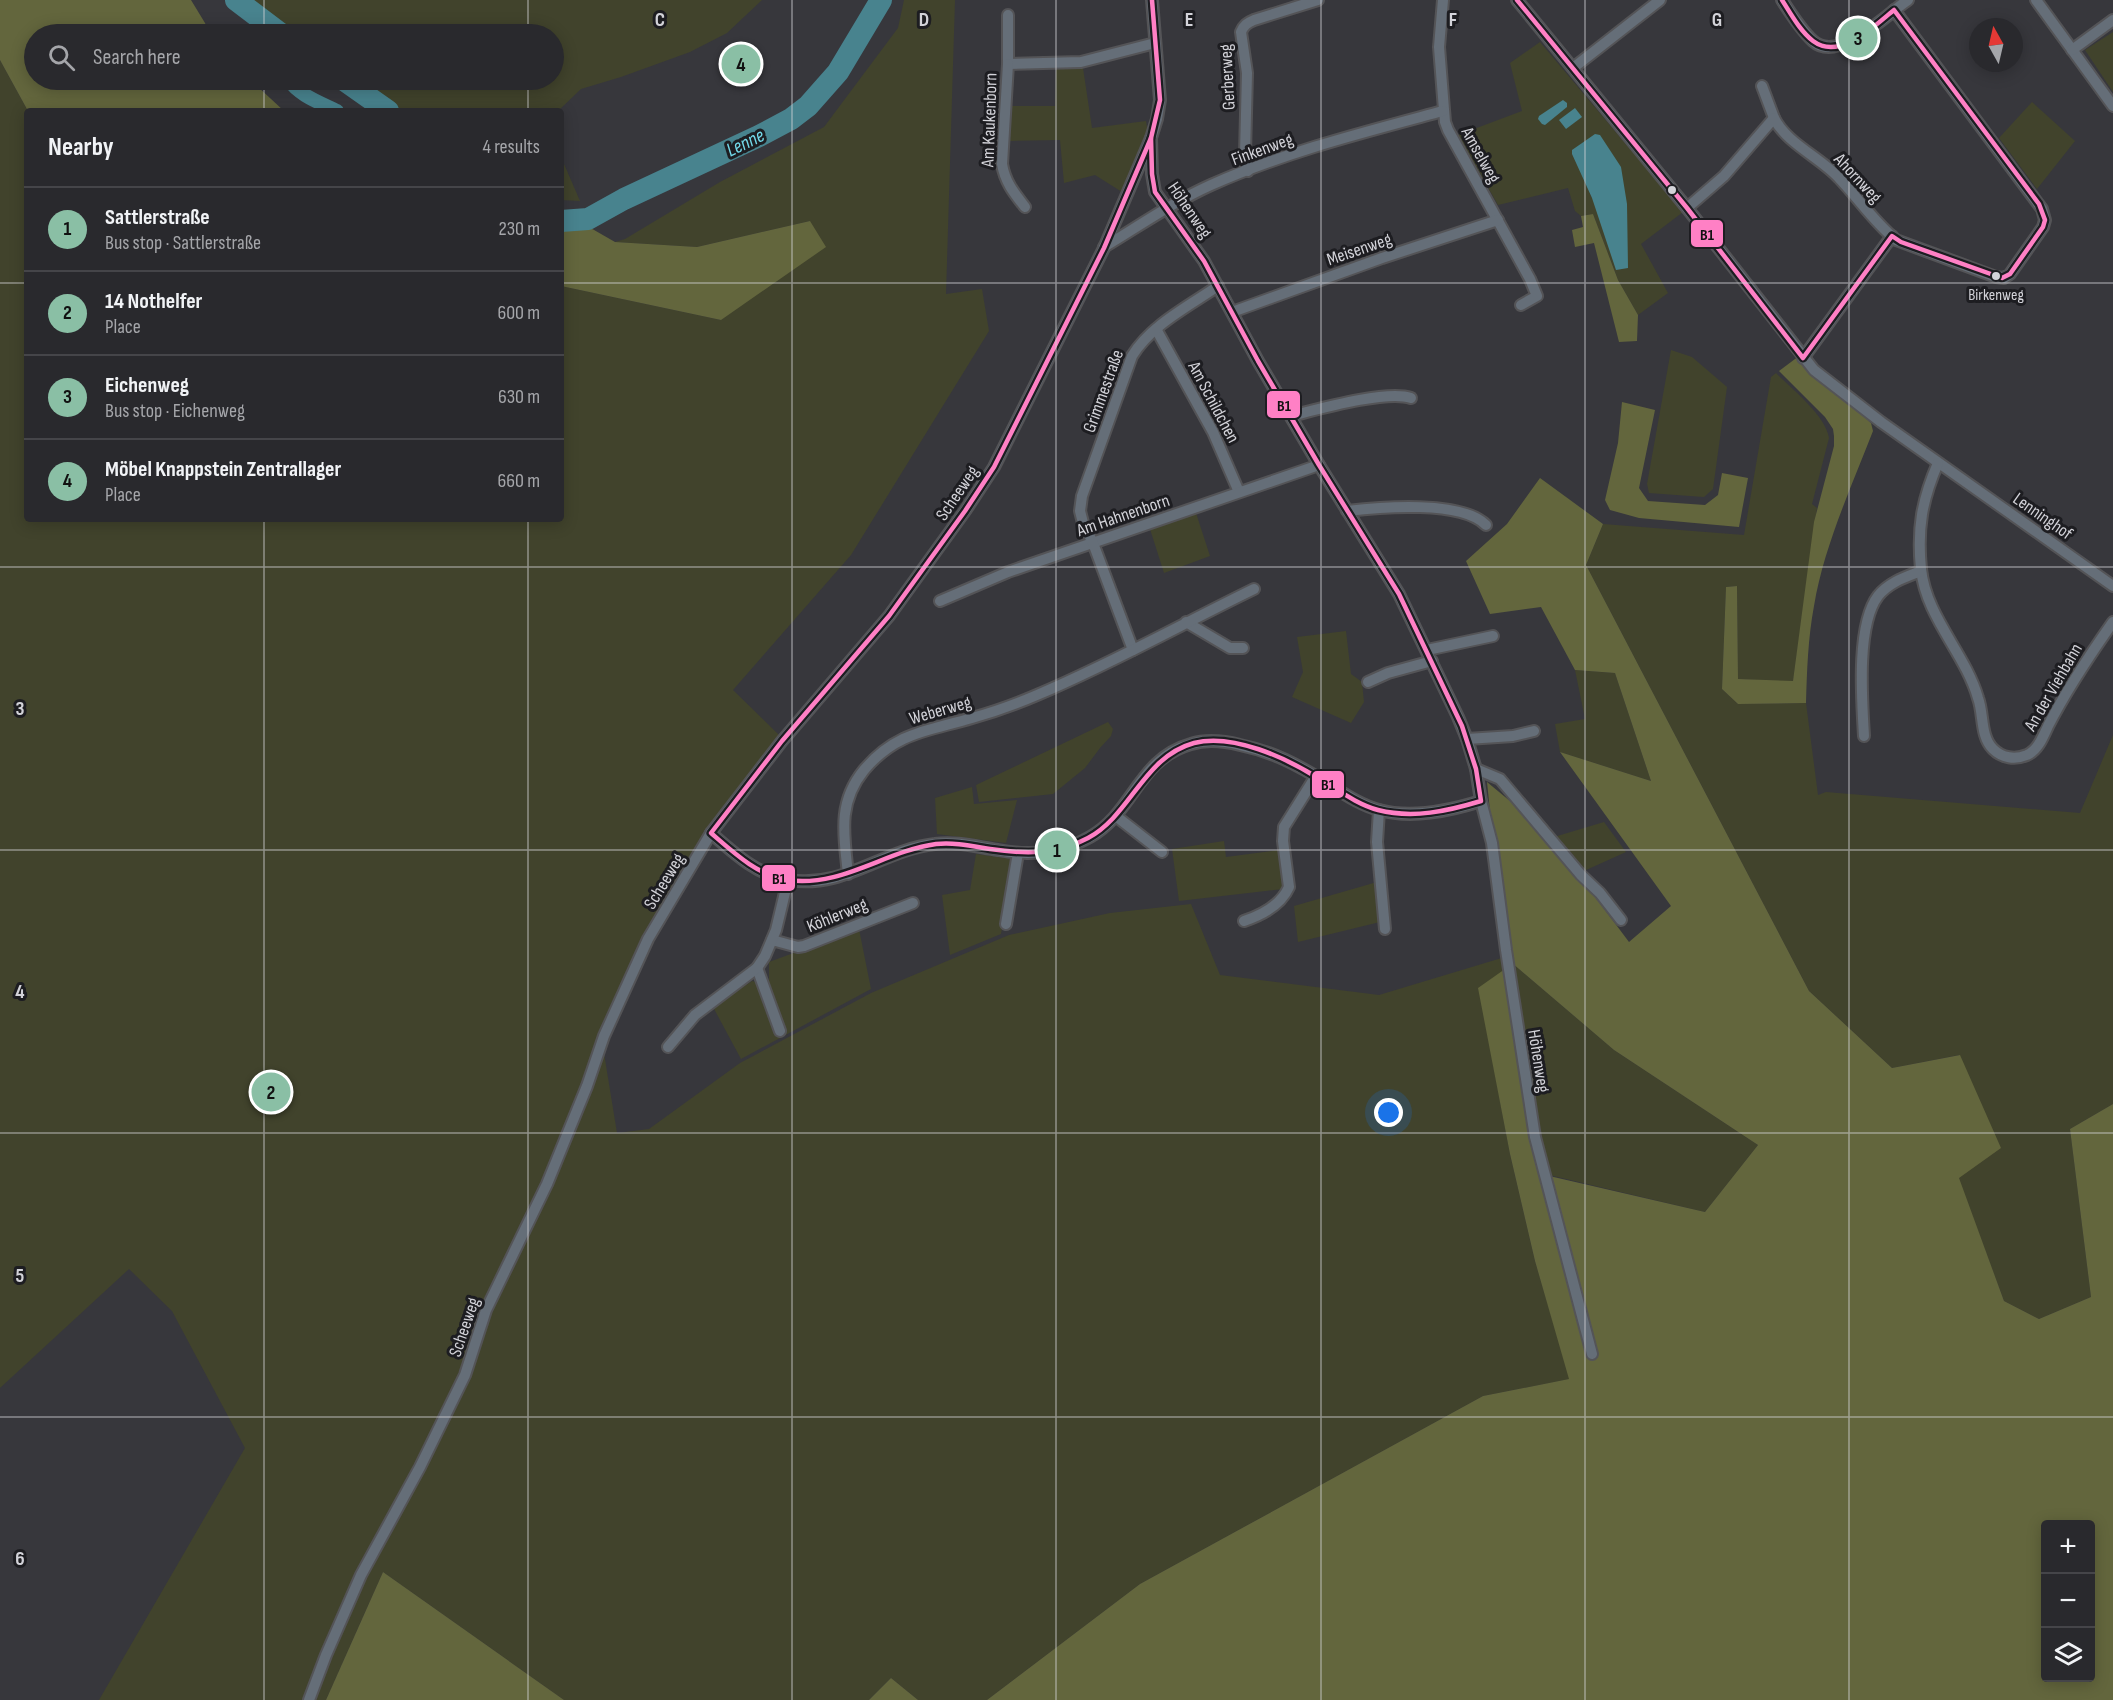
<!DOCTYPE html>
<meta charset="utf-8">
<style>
body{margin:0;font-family:"Sofia Sans Condensed",sans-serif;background:#353539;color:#f1f3f6}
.controls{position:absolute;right:18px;bottom:18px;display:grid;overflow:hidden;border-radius:6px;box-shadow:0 3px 15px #0003}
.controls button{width:54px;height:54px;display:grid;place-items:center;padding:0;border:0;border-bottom:2px solid #454549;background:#29292d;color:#f1f3f6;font:30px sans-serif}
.compass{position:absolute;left:1969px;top:18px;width:54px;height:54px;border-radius:50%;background:#29292d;box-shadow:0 3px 15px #0003;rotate:352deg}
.you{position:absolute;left:1389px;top:1113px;width:21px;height:21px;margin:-15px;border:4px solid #fff;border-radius:50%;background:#1a73e8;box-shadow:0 0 0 9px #1a73e833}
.badge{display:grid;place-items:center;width:39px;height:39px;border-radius:50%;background:#8abfa5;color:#111;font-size:20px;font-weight:700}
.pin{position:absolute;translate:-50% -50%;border:3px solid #fff;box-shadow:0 2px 6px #0006}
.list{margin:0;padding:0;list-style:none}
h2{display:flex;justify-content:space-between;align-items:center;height:78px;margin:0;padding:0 24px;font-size:26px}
h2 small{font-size:20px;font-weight:400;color:#a5a6aa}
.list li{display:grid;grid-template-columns:39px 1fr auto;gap:18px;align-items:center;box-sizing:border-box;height:84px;padding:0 24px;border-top:2px solid #454549}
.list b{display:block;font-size:22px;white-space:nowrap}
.list p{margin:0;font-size:20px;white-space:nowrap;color:#a5a6aa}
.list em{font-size:20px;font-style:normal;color:#a5a6aa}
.icon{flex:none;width:33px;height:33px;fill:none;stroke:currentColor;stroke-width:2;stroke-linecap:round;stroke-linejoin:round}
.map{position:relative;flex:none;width:2113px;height:1700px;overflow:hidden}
.search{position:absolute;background:#29292d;box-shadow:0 3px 15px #0003;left:24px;top:24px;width:540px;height:66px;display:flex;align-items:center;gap:15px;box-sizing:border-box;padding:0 21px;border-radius:33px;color:#a5a6aa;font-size:22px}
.panel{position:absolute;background:#29292d;box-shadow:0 3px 15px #0003;left:24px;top:108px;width:540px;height:414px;border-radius:6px}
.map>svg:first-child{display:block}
.green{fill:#41432c;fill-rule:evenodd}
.forest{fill:#63663d;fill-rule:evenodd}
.water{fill:#48838e}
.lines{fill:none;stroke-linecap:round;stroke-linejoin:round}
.canal{stroke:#48838e;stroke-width:14}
.river{stroke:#48838e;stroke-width:22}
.minor-casing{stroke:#545457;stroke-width:14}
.minor{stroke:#656e78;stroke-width:10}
.bus-1-casing{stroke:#1d1d21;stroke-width:9}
.bus-1{stroke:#ff80c5;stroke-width:4.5}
.grid{fill:none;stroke:#d3d3d9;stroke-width:1.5;stroke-opacity:0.55}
.bus-dot{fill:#d3d3d9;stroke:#1d1d21;stroke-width:2}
.labels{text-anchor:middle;stroke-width:6;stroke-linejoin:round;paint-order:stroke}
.bus-label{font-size:16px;fill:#d3d3d9;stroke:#1d1d21}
.street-label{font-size:18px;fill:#d3d3d9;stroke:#1d1d21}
.water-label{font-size:20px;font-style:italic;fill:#73daea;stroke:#1d1d21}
.grid-label{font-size:20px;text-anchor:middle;font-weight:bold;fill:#d3d3d9;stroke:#1d1d21;stroke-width:6;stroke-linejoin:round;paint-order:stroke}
.line-badge{stroke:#1d1d21;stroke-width:2}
.pale-badge-label{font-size:16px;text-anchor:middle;font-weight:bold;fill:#111}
</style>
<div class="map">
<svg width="2113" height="1700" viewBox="0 0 2113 1700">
<rect width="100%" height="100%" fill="#37373c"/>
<g class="green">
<polygon points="237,0 762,0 727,33 690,52 621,77 581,89 558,111 402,111 347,80 554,80 554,34 279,34"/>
<polygon points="904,0 955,0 946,294 982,289 989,331 851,555 733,690 779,735 708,830 677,885 603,1047 617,1133 649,1129 740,1063 871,993 1009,935 1110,913 1191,904 1220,975 1379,995 1505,957 1614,1050 1758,1145 1705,1212 1545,1174 1505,970 1479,988 1510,1154 1535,1261 1570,1379 1483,1396 1140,1584 987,1700 918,1700 891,1678 869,1700 564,1700 383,1572 326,1700 99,1700 245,1448 172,1311 129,1269 0,1388 0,60 28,111 27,519 561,519 561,286 721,320 810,221 697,247 615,242 625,239 720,182 824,127 898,28"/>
<polygon points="2113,32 2113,92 2085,50"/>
<path d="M1540,42l143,170 -42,32 27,49 -30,22 -20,-35 -25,-66 -12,2 -6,-5 -7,-23 -70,17 -40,-70 64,-24 -12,-48zM1573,154l54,50 -35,-6z"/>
<polygon points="1083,68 1092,128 1146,121 1148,133 1122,192 1095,175 1064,183 1060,140 1009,141 1010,106 1055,106 1056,69"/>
<polygon points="2032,102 2075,141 2037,189 1999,138"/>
<polygon points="561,157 580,201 561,200"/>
<polygon points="1671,350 1692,357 1727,387 1713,489 1704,497 1649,493 1647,484"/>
<path d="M1776,373c16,16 50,43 53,65l-17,66 5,4 -24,174 -55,-3 -1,-93 -11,1 -4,102 16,15 68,-1 12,92 8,-3 254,21 33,-78v369l-43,25 21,168 -52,22 -35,-18 -46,-123 1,-123 -67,13 -83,-77 -223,-426 17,-41 141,11 27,-158z"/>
<polygon points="1196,513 1210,556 1164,573 1150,529"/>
<polygon points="1346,631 1351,674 1362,682 1364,702 1351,723 1292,697 1303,672 1297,637"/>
<polygon points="1575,670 1615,673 1651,781 1560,752 1555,724 1585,719"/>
<polygon points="1108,722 1113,729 1111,736 1100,748 1085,768 1053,794 979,802 976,785"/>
<polygon points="972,787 974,804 1017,800 1006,843 937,834 935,798"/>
<polygon points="1604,822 1626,852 1584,871 1554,837"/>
<polygon points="1224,841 1226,857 1279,850 1284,889 1179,901 1172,849"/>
<polygon points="976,854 1013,859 1001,934 950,955 942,895 970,890"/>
<polygon points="1377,882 1380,922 1298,942 1294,906"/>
<polygon points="859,929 871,989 741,1059 713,1007 752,981 769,985 769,962"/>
</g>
<g class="forest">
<polygon points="0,0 191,0 205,23 209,34 34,34 34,80 247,80 257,86 284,111 28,111 0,60"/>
<polygon points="561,211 615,242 697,247 810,221 826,247 721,320 561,286"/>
<polygon points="1593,214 1618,280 1638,315 1637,341 1619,342 1594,243 1575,247 1572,230 1583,227 1581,216"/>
<path d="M1799,356l72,67 2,8c-22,57 -49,115 -59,175 -6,32 -7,64 -8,97l-68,1 -16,-15 4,-102 11,-1 1,93 55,2 21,-159 20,-76v-10l-1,-7 -8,-12 -46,-46z"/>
<polygon points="1622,402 1655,410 1639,488 1648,501 1705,505 1718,495 1722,473 1748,478 1739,527 1639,518 1610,510 1605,500 1618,443"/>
<path d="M1540,478l63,46 -17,41 223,426 83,77 68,-13 41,93 -42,30 45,123 35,18 52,-22 -21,-168 43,-25v596h-1126l153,-116 343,-188 86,-17 -34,-118 -25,-107 -32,-166 27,-19 40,206 160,37 53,-67 -144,-95 -109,-93 -18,-175 58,48 84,112 42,-36 -111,-154 91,29 -36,-108 -40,-3 -34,-63 -51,7 -24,-53 41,-37zM2046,1524h44v154h-44z"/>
<polygon points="383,1572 564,1700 326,1700"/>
<polygon points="891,1678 918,1700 869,1700"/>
</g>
<g class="water">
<polygon points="1563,100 1567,103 1567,107 1545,125 1542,124 1538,119 1539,116"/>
<polygon points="1575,108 1582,117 1566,129 1559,120"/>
<polygon points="1595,134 1600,135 1621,167 1627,204 1628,268 1616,270 1592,198 1572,154 1572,150"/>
</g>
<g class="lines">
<g class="canal">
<polyline points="258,17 264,34"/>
<path d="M289,80c9,15 32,23 48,31"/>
</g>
<g class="river">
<polyline points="236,0 281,34"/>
<polyline points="344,80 388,111"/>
<polyline points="561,221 588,219 624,199 759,136 791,119 808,106 838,72 881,0"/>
</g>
<defs>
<g id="minor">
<polyline points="1152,0 1160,100 1157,119 1151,138 1152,174 1155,192 1204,261 1258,361 1319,465 1399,594 1458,717 1467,739 1476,769 1481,801 1492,843 1506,950 1535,1137 1592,1354"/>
<polyline points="1443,0 1439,47 1445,122 1448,130 1530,279 1537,296 1521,305"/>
<polyline points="1517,0 1687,208 1814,370 1881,422 2113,586"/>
<path d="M1782,0c9,14 19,30 31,41 25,23 74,-27 95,-41"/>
<polyline points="2036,0 2113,106"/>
<polyline points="1008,15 1008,64 1081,62 1155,43"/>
<polyline points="2072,50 2113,20"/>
<path d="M1008,64l-6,100c3,18 12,29 23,43"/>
<polyline points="1573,68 1660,0"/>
<polyline points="1762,86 1774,118"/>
<path d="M1248,171l-3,-17 2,-81 -6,-41c3,-7 6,-9 13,-12l64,-20"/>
<path d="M1687,208l37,-32 50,-58c12,25 47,40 65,60 20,21 35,44 57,62l100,37 8,1 6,-4 33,-47 2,-7 -3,-11 -148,-199"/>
<path d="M1104,247c35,-21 69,-45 107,-62 74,-33 154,-53 232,-74"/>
<polyline points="1232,312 1382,258 1498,220"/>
<polyline points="1156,329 1213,432 1239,492"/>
<polyline points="1803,358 1892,236"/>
<path d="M1291,416c28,-7 95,-26 120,-18"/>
<path d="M1938,463c-16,37 -21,65 -17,106 5,48 44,84 57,129 6,16 2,38 15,51 9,9 22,11 34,6 11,-5 16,-18 21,-29 19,-37 41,-70 65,-104"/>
<path d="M1347,511c34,-4 114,-11 139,14"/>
<polyline points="940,601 1008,572 1319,465"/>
<polyline points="1186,622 1230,648 1243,648"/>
<path d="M1133,650l-40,-107 -10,-20 -3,-12 2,-15 50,-140c19,-31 57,-50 86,-70"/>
<polyline points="1427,650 1493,636"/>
<polyline points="1368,682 1388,673 1432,661"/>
<path d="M1864,736c-2,-35 -8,-111 14,-140 11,-14 28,-19 43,-25"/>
<polyline points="1467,739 1513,736 1534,731"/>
<polyline points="1476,769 1500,779 1581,875 1600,893 1621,920"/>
<polyline points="1379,810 1377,842 1385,929"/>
<polyline points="1117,817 1162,852"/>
<path d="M711,833c23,20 46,42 77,47 58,9 93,-30 147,-36 21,-3 42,3 63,6 31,6 64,3 92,-13 44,-25 48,-78 101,-93 16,-5 33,-3 49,1 34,7 58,20 87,38 16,10 33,22 52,27 33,9 70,1 102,-9"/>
<path d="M848,874c-4,-38 -11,-71 16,-104 32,-38 64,-39 108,-52 22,-6 44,-14 65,-23 74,-31 145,-71 217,-106"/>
<path d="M1244,921c18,-6 37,-16 45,-34l-6,-46 1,-14 32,-51"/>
<polyline points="1006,924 1018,853"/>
<polyline points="772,940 798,947 804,946 913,903"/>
<polyline points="757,968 780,1031"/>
<polyline points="668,1047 695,1015 757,968 765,956 776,930 788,880"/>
<polyline points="309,1700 326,1655 361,1575 420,1467 465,1375 486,1310 547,1184 587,1086 604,1036 648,939 711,833 782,741 889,616 965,511 994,467 1104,248 1151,138"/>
</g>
</defs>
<use href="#minor" class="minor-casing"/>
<use href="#minor" class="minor"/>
<defs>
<g id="bus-1">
<path d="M1517,0l170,208 116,150 89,-122 9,6 101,36 8,-4 33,-47 2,-7 -6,-16 -145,-194c-20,16 -54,51 -81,31 -13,-10 -22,-27 -31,-41"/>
<path d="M1151,138l1,36 3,18 49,69 54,100 61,104 80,129 63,132 14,43 5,32c-33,10 -68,18 -103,9 -22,-6 -41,-21 -60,-32 -32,-20 -85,-45 -124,-35 -51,14 -63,72 -106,95 -31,17 -64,16 -98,11 -18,-3 -36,-7 -54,-5 -51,7 -95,44 -149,36 -30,-5 -54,-28 -76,-47l71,-92 107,-125 76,-105 29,-44 110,-219z"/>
<polyline points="1151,138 1160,100 1152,0"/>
</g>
</defs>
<use href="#bus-1" class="bus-1-casing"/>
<use href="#bus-1" class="bus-1"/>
</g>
<path class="grid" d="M264,0v34M528,0v34M792,0v1700M1056,0v1700M1321,0v1700M1585,0v1700M1849,0v1700M264,80v31M528,80v31M0,283h27M561,283h1552M264,519v1181M528,519v1181M0,567h2113M0,850h2113M0,1133h2113M0,1417h2113"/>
<g class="bus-dot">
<circle cx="1672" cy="190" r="5"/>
<circle cx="1996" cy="276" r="5"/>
</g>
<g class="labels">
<g class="bus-label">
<text x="1996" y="300">Birkenweg</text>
</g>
<g class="street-label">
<text transform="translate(1227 77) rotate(-93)" y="6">Gerberweg</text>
<text transform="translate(989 120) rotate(-88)" y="6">Am Kaukenborn</text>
<text transform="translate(1262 149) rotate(-20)" y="6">Finkenweg</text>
<text transform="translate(1481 155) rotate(61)" y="6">Amselweg</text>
<text transform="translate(1858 178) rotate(47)" y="6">Ahornweg</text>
<text transform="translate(1190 210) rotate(56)" y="6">Höhenweg</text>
<text transform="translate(1359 249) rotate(-19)" y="6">Meisenweg</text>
<text transform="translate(1103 391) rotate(-70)" y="6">Grimmestraße</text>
<text transform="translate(1214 402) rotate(62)" y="6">Am Schildchen</text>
<text transform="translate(957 493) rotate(-56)" y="6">Scheeweg</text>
<text transform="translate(1123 515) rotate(-19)" y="6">Am Hahnenborn</text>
<text transform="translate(2043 516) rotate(35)" y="6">Lenninghof</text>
<text transform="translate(2053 687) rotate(-60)" y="6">An der Viehbahn</text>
<text transform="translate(940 710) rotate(-16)" y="6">Weberweg</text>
<text transform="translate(664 881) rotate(-59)" y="6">Scheeweg</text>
<text transform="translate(837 915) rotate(-22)" y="6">Köhlerweg</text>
<text transform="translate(1539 1061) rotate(81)" y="6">Höhenweg</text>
<text transform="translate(464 1327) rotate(-71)" y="6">Scheeweg</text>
</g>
<g class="water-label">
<text transform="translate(745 142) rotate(-26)" y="7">Lenne</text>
</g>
</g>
<g class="grid-label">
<text x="660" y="26">C</text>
<text x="924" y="26">D</text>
<text x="1189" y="26">E</text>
<text x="1453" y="26">F</text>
<text x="1717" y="26">G</text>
<text x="20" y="715">3</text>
<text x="20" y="998">4</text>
<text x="20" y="1282">5</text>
<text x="20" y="1565">6</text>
</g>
<g class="line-badge">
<rect x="1690" y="219" width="34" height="29" rx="6" fill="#ff80c5"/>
<rect x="1266" y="390" width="35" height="29" rx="6" fill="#ff80c5"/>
<rect x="1311" y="770" width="34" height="29" rx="6" fill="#ff80c5"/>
<rect x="761" y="864" width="35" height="28" rx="6" fill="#ff80c5"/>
</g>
<g class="pale-badge-label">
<text x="1707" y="240">B1</text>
<text x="1284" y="411">B1</text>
<text x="1328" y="790">B1</text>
<text x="779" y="884">B1</text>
</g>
</svg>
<div class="controls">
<button>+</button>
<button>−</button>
<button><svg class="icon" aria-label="layers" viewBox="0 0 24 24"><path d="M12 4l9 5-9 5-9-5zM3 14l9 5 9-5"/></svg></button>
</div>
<svg class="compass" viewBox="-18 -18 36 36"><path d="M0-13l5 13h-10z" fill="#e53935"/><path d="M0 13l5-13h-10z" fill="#a5a6aa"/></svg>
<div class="you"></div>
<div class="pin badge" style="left:1057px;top:850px">1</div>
<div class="pin badge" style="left:271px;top:1092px">2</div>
<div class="pin badge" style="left:1858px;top:38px">3</div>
<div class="pin badge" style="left:741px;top:64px">4</div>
<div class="search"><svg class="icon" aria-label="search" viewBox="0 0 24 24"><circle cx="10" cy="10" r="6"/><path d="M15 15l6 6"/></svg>Search here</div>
<section class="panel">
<h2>Nearby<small>4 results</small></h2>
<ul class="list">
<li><span class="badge">1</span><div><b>Sattlerstraße</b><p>Bus stop · Sattlerstraße</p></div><em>230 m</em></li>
<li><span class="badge">2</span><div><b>14 Nothelfer</b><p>Place</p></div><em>600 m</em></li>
<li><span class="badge">3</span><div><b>Eichenweg</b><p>Bus stop · Eichenweg</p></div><em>630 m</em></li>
<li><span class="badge">4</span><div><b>Möbel Knappstein Zentrallager</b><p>Place</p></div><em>660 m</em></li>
</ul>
</section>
</div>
